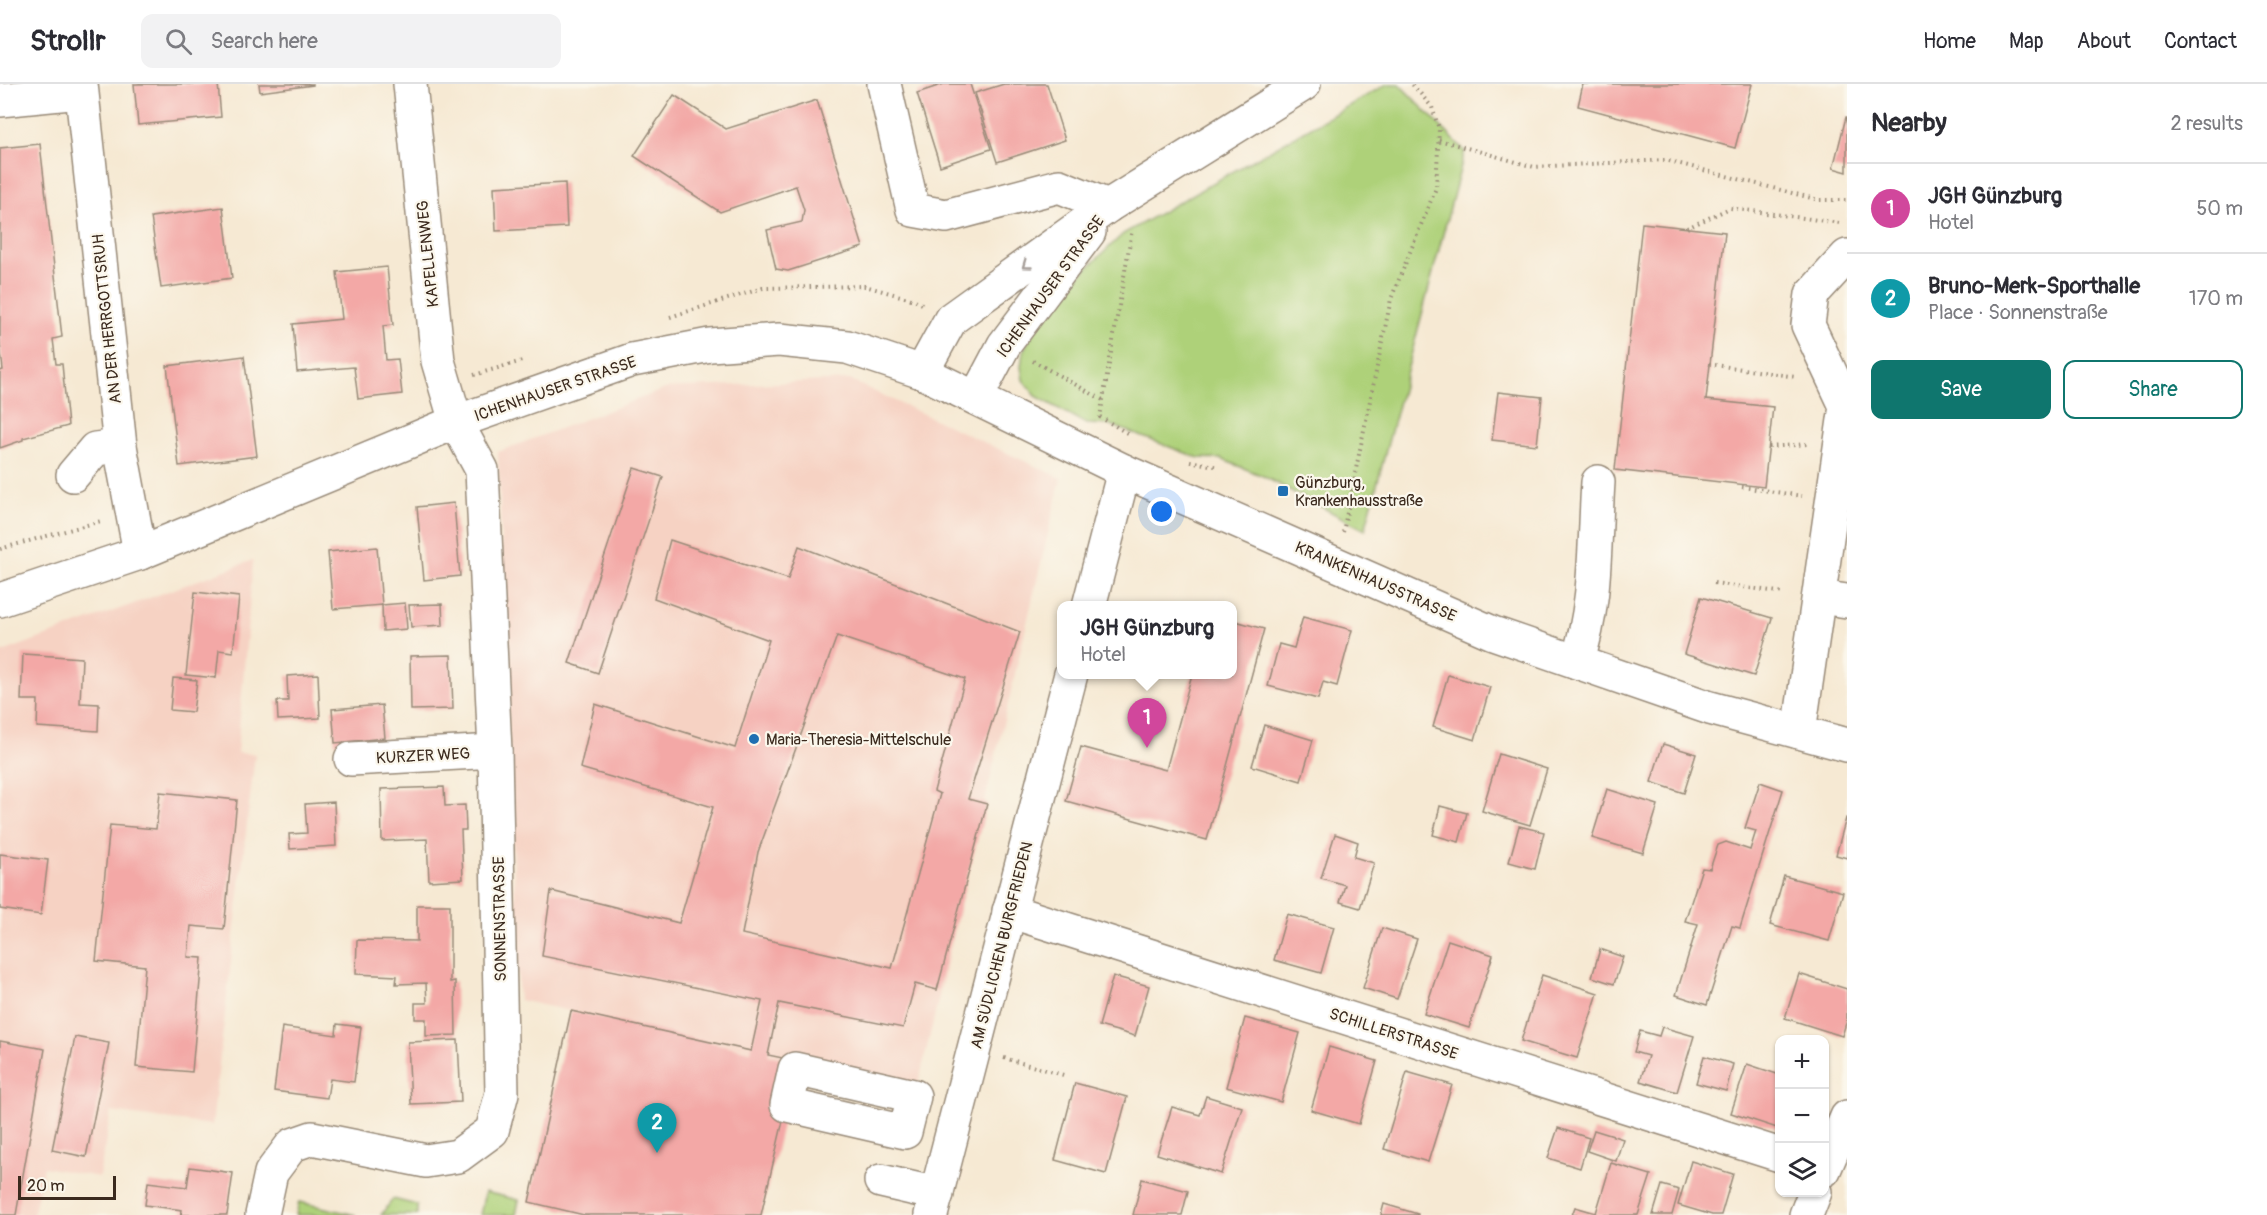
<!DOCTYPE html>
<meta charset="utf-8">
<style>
body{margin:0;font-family:Pangolin,sans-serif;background:#f2f2f3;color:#2b2b33}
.controls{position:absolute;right:18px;bottom:18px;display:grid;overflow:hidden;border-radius:12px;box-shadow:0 2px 4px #0004}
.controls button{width:54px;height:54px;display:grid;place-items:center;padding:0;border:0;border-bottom:2px solid #e1e1e2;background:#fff;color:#2b2b33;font:30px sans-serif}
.scale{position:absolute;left:18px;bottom:15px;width:98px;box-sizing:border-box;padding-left:6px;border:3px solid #3b2a1e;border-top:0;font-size:16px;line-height:21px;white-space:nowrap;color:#3b2a1e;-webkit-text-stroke:4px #fbf7ec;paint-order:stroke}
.you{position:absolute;left:1162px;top:428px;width:21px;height:21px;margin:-15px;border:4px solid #fff;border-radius:50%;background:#1a73e8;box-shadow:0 0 0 9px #1a73e833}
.badge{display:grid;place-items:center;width:39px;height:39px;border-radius:50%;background:#0f766e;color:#fff;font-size:20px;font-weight:700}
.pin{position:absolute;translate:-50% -50px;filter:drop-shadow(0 2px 3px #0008)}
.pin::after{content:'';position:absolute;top:32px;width:21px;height:18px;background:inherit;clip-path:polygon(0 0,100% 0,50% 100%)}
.popup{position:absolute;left:1057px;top:517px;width:180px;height:78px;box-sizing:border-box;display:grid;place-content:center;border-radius:12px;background:#fff;filter:drop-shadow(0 2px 4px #0005);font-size:20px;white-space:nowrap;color:#7c7c81}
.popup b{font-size:22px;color:#2b2b33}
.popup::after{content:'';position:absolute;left:50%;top:100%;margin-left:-12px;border:12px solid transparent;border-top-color:#fff}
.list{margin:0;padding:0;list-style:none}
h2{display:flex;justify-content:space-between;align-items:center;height:78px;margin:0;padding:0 24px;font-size:26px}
h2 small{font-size:20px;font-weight:400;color:#7c7c81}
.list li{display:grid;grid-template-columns:39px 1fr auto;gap:18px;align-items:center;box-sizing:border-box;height:90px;padding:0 24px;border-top:2px solid #e1e1e2}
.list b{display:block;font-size:22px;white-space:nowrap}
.list p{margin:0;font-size:20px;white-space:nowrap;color:#7c7c81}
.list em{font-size:20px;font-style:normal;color:#7c7c81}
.actions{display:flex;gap:12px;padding:18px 24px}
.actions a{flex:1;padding:14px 0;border:2px solid #0f766e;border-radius:12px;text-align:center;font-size:21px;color:#0f766e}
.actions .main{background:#0f766e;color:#fff}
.icon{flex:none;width:33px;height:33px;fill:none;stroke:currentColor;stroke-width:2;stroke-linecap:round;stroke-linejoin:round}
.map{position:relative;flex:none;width:1847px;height:1131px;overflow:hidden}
header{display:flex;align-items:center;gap:36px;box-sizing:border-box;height:84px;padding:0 30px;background:#fff;border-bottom:2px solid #e1e1e2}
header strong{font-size:28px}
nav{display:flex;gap:33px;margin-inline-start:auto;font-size:21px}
.search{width:420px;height:54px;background:#f2f2f3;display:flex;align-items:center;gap:15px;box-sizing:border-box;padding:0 21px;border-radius:12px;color:#7c7c81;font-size:22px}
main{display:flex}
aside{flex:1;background:#fff}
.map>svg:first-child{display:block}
.built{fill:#f6d2c3}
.green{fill:#aed179;stroke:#747e4c;stroke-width:1.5}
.building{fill:#f3a8a6;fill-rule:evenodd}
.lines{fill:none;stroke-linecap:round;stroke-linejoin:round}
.minor-casing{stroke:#988a78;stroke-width:36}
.path{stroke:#988a78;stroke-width:4;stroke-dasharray:1.5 4.5;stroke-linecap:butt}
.minor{stroke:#fff;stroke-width:33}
.oneway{stroke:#a79f9a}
.poi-dot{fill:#1f6fb2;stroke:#fbf7ec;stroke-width:2}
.labels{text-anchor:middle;stroke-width:4.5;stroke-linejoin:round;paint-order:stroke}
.street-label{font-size:16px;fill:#3b2a1e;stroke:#fbf7ec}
.poi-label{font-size:16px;fill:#3b2a1e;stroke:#fbf7ec;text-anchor:start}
</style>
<header>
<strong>Strollr</strong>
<div class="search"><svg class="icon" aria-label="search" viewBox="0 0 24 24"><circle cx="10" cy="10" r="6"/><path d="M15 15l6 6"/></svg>Search here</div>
<nav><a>Home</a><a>Map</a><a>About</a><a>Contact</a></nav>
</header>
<main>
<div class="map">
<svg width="1847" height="1131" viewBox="0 0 1847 1131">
<rect width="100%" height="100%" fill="#fbf7ec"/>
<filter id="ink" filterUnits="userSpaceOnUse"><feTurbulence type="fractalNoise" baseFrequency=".0167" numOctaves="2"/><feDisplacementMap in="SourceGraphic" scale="12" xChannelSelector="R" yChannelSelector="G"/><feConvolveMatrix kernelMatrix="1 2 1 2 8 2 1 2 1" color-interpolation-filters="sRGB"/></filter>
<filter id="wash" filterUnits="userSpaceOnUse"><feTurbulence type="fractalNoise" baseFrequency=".008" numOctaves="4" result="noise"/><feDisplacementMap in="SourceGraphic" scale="24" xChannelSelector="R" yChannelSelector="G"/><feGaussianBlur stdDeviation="1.35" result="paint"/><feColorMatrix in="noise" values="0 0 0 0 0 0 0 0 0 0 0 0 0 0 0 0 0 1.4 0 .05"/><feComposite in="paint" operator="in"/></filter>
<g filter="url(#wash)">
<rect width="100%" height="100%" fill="#f6e9d3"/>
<g class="built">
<polygon points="850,296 1061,394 917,1006 751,966 519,916 498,368 668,304"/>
<polygon points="253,476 237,669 255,670 212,1041 111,1028 99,1093 44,1083 33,1131 0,1131 0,569"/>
</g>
<g class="green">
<polygon points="1387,0 1399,0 1465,67 1365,446 1263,392 1221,375 1199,374 1111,341 1086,340 1036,312 1023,296 1021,283 1023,267 1040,237 1082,189 1123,150"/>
<polygon points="485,1108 519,1116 516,1131 480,1131"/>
<polygon points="393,1115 417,1121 417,1131 381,1131"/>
<polygon points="299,1118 356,1131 296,1131"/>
</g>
<g id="blocks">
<g class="building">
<polygon points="134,0 218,0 221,33 138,41"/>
<polygon points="259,0 313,0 313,1 260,8"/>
<polygon points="944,0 970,0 991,65 940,82 917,9"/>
<polygon points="1004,0 1047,0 1065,56 997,78 975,9"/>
<polygon points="1583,0 1752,0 1735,64 1578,22"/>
<polygon points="674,11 726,45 817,16 863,163 788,187 776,185 767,146 802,138 804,126 796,102 720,128 634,72"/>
<polygon points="1846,33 1847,33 1847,88 1833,84"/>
<polygon points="40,60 62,253 53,255 56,280 62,280 68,342 23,354 23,356 0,364 0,287 3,286 0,260 0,64"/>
<polygon points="565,99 567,143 496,147 494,103"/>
<polygon points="223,123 232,194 161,204 151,133"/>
<polygon points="1642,139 1725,148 1706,316 1773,323 1764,403 1615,386"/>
<polygon points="387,183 393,241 383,242 386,276 398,275 402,310 358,315 354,283 297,288 293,240 342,235 337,188"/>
<polygon points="244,272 257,372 179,382 167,282"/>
<polygon points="1498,308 1542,313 1537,361 1492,356"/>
<polygon points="634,384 663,393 598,589 569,579"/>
<polygon points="454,419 460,492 424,496 417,423"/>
<path d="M670,456l118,39 11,-33 221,86 -52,167 19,5 -50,186 -22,-6 -12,44 -124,-25 -11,52 29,6 -36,154h-177l-55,-13 42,-191 180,40 11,-50 -220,-45 9,-65 128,32 34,-116 -133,-39 15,-64 140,44 34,-108 -115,-42zM837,552l128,43 -31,112 6,3 -48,174 -150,-34 16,-82z"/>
<polygon points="377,463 382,521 405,519 407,545 383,547 382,521 333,525 328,468"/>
<polygon points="195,508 239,513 233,568 219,566 216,594 186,591"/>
<polygon points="1701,513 1772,534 1754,592 1684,570"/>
<polygon points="442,520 443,541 411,543 409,521"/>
<polygon points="1303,533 1352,546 1337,602 1323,598 1318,615 1268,602 1279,560 1294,564"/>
<polygon points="1232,536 1264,545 1207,756 1066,717 1081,663 1166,686 1192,590 1232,590"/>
<polygon points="23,570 82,574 80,619 99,620 98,647 37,643 38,616 21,616"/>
<polygon points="451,571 453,625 411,626 410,572"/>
<polygon points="318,590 320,634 278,636 277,617 288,617 287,592"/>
<polygon points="1448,591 1490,603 1475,656 1433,643"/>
<polygon points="173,594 197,596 193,628 170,626"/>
<polygon points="382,621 385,654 335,659 332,625"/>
<polygon points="1264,641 1313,656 1301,697 1252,682"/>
<polygon points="1663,660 1696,670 1684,709 1651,698"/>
<polygon points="1499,670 1547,685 1530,741 1482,727"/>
<polygon points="1760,698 1783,706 1740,844 1732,842 1707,921 1676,911 1698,840 1685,837 1702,784 1710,785 1718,761 1726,758 1750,766 1756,747 1745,744"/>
<polygon points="444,703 445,722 465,721 466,746 461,746 463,795 429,797 427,755 382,757 381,705"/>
<polygon points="1607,705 1658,721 1643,769 1592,754"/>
<polygon points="160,708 237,716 224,845 191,842 188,873 202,874 192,988 136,983 145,882 96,877 110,741 156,745"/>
<polygon points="334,718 336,762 290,765 289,750 307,749 305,720"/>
<polygon points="1440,722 1467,729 1459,758 1433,751"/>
<polygon points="1846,734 1847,734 1847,774 1836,771"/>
<polygon points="1519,742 1544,748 1535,785 1509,778"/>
<polygon points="1335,750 1358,758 1354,773 1374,779 1360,824 1340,818 1345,801 1321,794"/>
<polygon points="0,770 48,776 41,831 0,825"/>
<polygon points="1784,792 1843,808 1829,857 1770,841"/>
<polygon points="417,821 450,821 450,898 455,897 456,951 426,952 426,935 415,935 415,919 427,919 426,899 396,900 397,892 356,890 357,856 417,857"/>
<polygon points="1287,830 1334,843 1321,889 1274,876"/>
<polygon points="1382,844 1417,855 1397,915 1363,904"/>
<polygon points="1448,856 1493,871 1469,944 1424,930"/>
<polygon points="1600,865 1623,873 1614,900 1592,893"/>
<polygon points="1799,890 1847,905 1847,936 1842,952 1785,934"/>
<polygon points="1542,891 1598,909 1577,974 1521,957"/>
<polygon points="1113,892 1149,902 1135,952 1099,942"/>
<polygon points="1245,934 1300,949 1281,1018 1226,1003"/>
<polygon points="337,940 361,943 354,998 330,995 327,1014 274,1007 282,943 336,951"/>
<polygon points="1662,943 1694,952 1677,1008 1640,997 1648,972 1634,968 1640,947 1659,952"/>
<polygon points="75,953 109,959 86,1073 52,1066"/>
<polygon points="458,956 461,1018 411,1020 408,958"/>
<polygon points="0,957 45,965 16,1131 0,1131"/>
<polygon points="1329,963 1377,977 1359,1040 1311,1026"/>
<polygon points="1704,972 1733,980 1726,1007 1696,999"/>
<polygon points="1747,980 1780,991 1780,1045 1731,1029"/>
<polygon points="1407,988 1452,1001 1428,1078 1384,1065"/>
<polygon points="1075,999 1127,1013 1106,1090 1055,1076"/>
<polygon points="1206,1012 1242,1023 1221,1090 1157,1070 1172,1023 1200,1031"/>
<polygon points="1558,1044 1589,1054 1580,1084 1548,1074"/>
<polygon points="1594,1046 1623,1055 1616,1077 1587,1067"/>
<polygon points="1691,1077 1733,1090 1721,1131 1712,1131 1678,1121"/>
<polygon points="1611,1079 1651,1091 1638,1131 1572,1131 1575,1123 1596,1129"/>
<polygon points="190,1083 233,1089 227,1131 181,1131 182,1126 145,1121 148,1098 187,1103"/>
<polygon points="1142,1095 1188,1107 1182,1131 1133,1131"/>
<polygon points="1662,1101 1679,1106 1672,1131 1653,1131"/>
<polygon points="1384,1120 1418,1130 1418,1131 1381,1131"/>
</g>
</g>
</g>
<g filter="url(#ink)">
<use href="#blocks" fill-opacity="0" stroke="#988a78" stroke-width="1.5"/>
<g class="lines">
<defs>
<g id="minor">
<polyline points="81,0 120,362 140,469"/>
<polyline points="884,0 913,126 946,132 1059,102 1108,122"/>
<polyline points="0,16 80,8"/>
<polyline points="922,288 951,235 1108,122 1304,0"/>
<polyline points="976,314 1004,261 1089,148"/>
<polyline points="73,391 95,365 120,362"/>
<polyline points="1819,513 1847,517"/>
<polyline points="0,516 140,469 456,338 632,276 710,261 779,256 847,263 922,288 1124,387 1493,549 1710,624 1847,661"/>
<polyline points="1089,522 1124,387"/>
<path d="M1577,578c20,-57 17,-120 21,-180"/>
<polyline points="1799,648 1846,322 1808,241 1812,210 1847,172"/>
<polyline points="351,675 495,667"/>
<polyline points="1009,827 1780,1071"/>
<polygon points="795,985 914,1012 905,1048 787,1021"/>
<polyline points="1824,1086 1847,1033"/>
<polyline points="881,1097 937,1110"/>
<polyline points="262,1131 271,1089 292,1061 312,1054 426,1077 458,1072 492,1047 502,1009 495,667 482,386 456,338 438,277 410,0"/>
<polyline points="931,1131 1071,590"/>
<polyline points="1806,1131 1815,1108"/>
</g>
</defs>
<use href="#minor" class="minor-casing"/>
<g class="path">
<polyline points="1439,56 1534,83 1665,76 1819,116 1847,116"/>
<polyline points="1687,144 1730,124 1840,139"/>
<polyline points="670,233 763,204 865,202 915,216 922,220"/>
<polyline points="1033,277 1103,316"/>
<polyline points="1709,280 1796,293"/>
<polyline points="474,291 522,277"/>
<polyline points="1127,349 1100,333 1132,146"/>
<polyline points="1769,363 1808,360"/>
<polyline points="1190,377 1219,383"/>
<polyline points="1742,403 1802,412"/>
<polyline points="1343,448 1391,215 1436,104 1439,45 1432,23 1412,0"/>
<polyline points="0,465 101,437"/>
<polyline points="1714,499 1785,509"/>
<polyline points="1004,974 1067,992"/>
</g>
<use href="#minor" class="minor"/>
</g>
<defs><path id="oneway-chevron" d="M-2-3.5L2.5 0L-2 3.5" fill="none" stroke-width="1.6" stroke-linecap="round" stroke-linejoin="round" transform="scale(1.5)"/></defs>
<use class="oneway" href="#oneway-chevron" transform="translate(1026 181) rotate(144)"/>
</g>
<g class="poi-dot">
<rect x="1277" y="401" width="12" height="12" rx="3"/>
<circle cx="754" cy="655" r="6"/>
</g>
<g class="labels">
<g class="street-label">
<text transform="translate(427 170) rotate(-96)" y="6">KAPELLENWEG</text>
<text transform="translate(1050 202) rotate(-54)" y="6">ICHENHAUSER STRASSE</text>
<text transform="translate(106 235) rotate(-96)" y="6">AN DER HERRGOTTSRUH</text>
<text transform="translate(555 304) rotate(-19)" y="6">ICHENHAUSER STRASSE</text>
<text transform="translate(1376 497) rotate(24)" y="6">KRANKENHAUSSTRASSE</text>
<text transform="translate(423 671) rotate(-3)" y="6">KURZER WEG</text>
<text transform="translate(499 835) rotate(-91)" y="6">SONNENSTRASSE</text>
<text transform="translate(1001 861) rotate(-76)" y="6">AM SÜDLICHEN BURGFRIEDEN</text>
<text transform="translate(1394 949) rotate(18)" y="6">SCHILLERSTRASSE</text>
</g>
<g class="poi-label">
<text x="1295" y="404">Günzburg,<tspan x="1295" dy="18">Krankenhausstraße</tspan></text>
<text x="766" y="661">Maria-Theresia-Mittelschule</text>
</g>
</g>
</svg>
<div class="controls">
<button>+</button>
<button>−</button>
<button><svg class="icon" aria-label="layers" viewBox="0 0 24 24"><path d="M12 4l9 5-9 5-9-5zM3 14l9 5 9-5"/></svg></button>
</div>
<div class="scale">20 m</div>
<div class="you"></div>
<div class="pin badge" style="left:1147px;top:664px;background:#d1479c">1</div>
<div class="popup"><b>JGH Günzburg</b>Hotel</div>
<div class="pin badge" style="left:657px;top:1069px;background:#0f9aa8">2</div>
</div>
<aside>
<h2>Nearby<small>2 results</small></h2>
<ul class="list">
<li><span class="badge" style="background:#d1479c">1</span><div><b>JGH Günzburg</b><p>Hotel</p></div><em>50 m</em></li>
<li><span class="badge" style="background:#0f9aa8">2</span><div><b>Bruno-Merk-Sporthalle</b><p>Place · Sonnenstraße</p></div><em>170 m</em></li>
</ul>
<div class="actions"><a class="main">Save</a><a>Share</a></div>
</aside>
</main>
